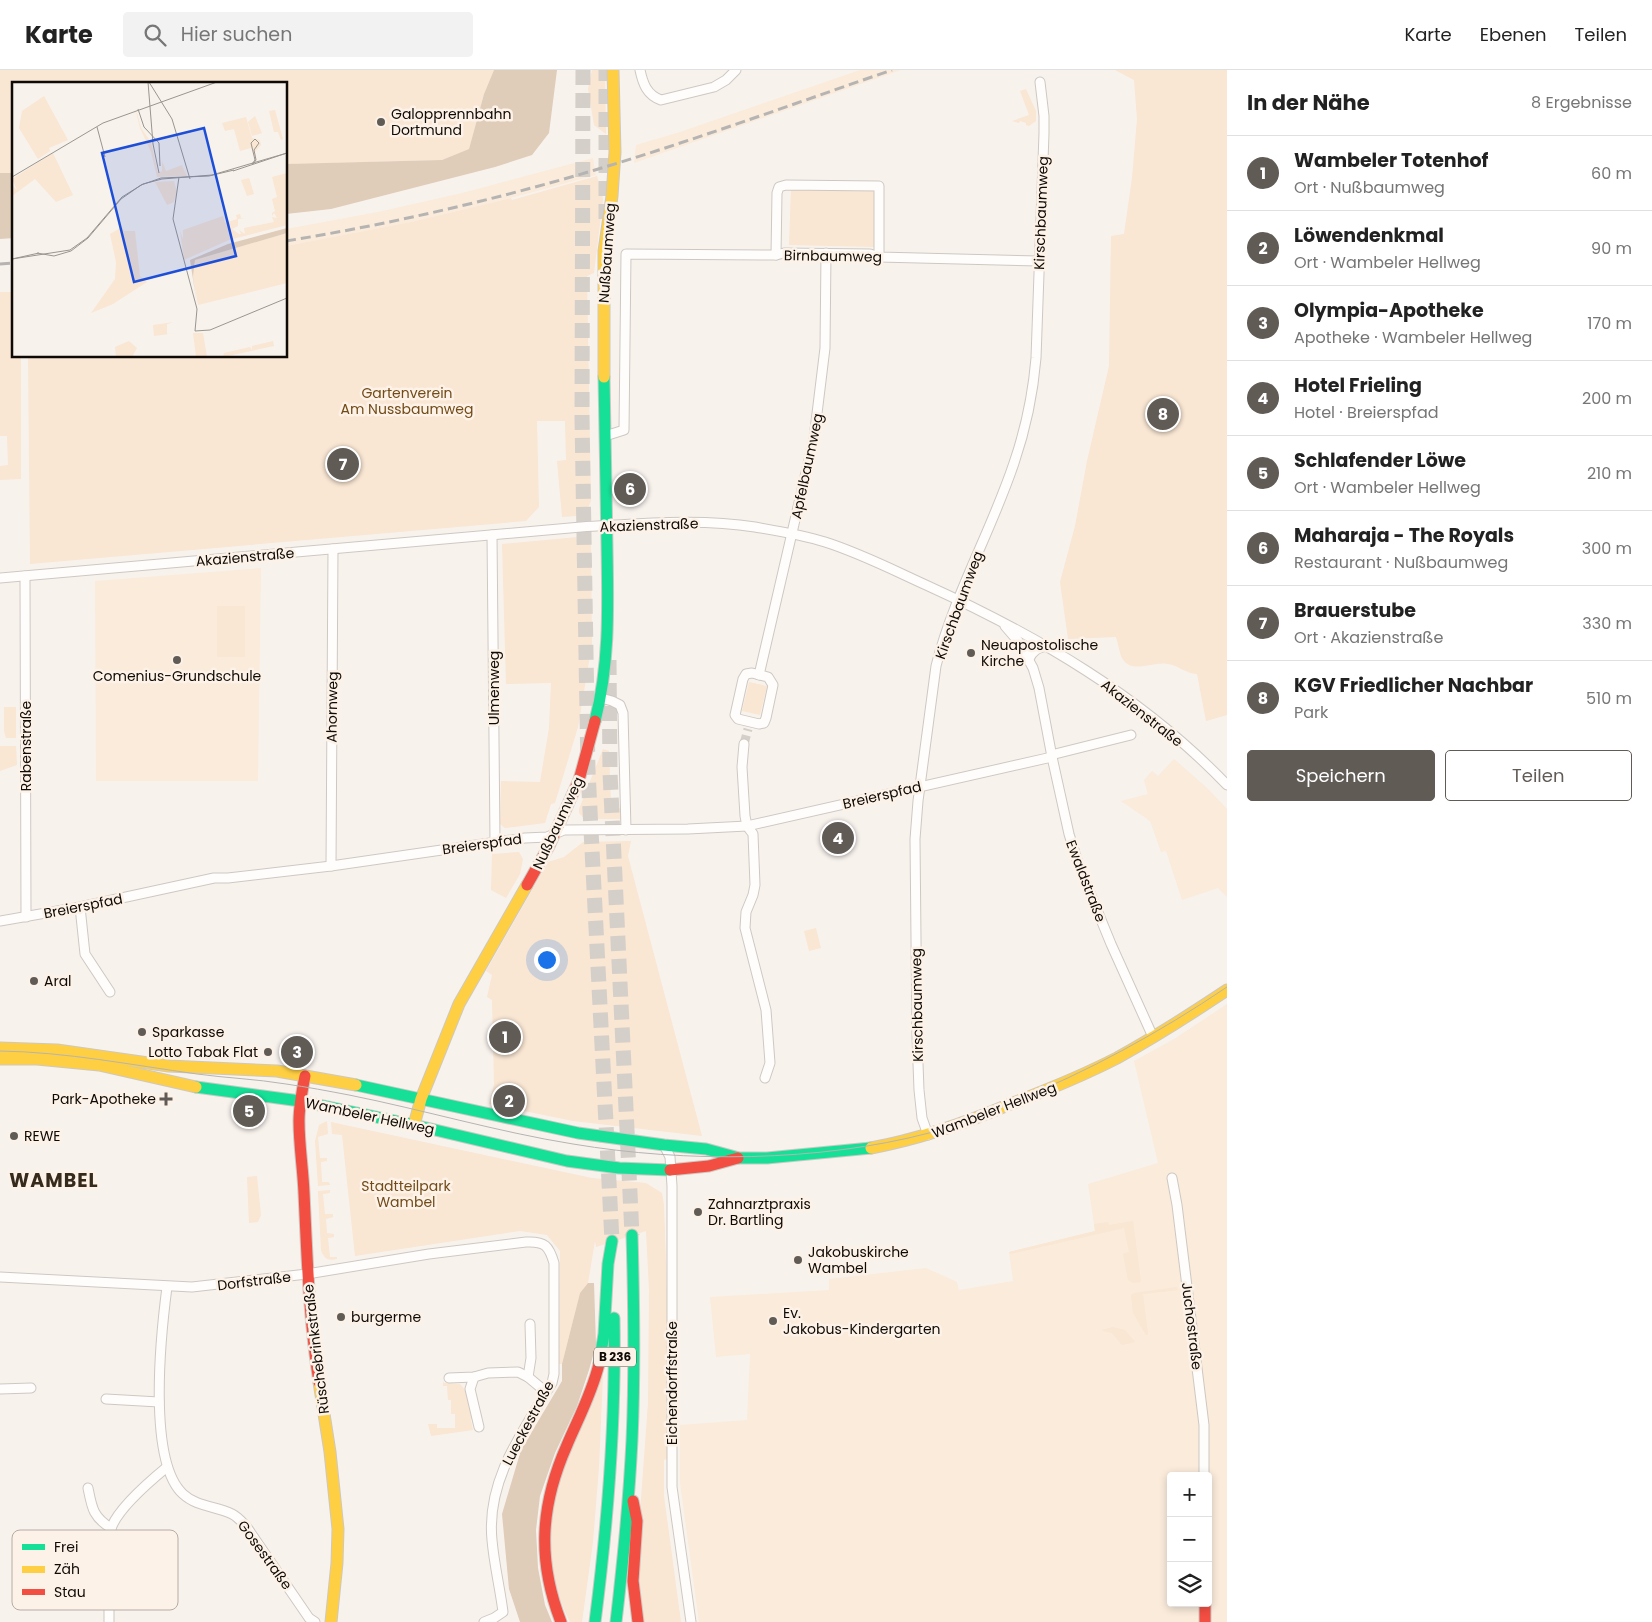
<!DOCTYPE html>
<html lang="de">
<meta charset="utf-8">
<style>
body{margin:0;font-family:Poppins,sans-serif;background:#f2f2f2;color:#222}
.controls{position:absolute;right:15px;bottom:15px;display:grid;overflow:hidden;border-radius:5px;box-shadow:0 2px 8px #0003}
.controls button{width:45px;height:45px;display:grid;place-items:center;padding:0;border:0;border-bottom:1px solid #e0e0e0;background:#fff;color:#222;font:25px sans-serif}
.you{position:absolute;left:546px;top:889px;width:18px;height:18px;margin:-12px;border:4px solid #fff;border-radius:50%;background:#1a73e8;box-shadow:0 0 0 8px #1a73e833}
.badge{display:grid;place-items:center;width:32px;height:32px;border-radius:50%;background:#615b56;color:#fff;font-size:16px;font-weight:700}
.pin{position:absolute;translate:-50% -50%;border:2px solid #fff;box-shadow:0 1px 5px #0006}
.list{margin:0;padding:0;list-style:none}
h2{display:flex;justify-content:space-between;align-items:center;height:65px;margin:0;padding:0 20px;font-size:21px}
h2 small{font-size:16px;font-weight:400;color:#767676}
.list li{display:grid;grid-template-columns:32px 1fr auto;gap:15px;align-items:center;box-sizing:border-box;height:75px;padding:0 20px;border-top:1px solid #e0e0e0}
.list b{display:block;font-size:19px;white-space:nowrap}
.list p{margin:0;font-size:16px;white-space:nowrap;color:#767676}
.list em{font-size:16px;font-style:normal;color:#767676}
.actions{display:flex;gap:10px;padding:15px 20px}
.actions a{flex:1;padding:11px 0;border:1px solid #615b56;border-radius:5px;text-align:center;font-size:18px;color:#615b56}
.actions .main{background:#615b56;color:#fff}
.icon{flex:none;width:28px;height:28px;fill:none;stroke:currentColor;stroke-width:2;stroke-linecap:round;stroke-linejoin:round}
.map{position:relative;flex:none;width:1227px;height:1552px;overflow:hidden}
header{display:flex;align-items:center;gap:30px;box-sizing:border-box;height:70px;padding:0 25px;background:#fff;border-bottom:1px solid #e0e0e0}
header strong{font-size:24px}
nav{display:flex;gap:28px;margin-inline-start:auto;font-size:18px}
.search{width:350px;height:45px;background:#f2f2f2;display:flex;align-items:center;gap:12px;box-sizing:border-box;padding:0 18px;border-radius:5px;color:#767676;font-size:19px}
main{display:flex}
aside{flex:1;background:#fff}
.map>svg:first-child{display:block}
.built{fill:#faebdb;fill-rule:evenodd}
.green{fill:#f9e6d3}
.forest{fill:#dfccb9}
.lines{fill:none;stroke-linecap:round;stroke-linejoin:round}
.street-tunnel{stroke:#d5cfca;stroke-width:9;stroke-dasharray:9 4.5;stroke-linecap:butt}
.highway-tunnel{stroke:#d5cfca;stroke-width:15;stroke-dasharray:15 8;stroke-linecap:butt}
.street-casing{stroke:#cec8c2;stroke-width:11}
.fast-casing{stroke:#cec8c2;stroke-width:13}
.slow-casing{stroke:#cec8c2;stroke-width:13}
.jam-casing{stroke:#cec8c2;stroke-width:13}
.street{stroke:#fefdfc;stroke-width:9}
.fast{stroke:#16e098;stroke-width:11}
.slow{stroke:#ffcf43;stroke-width:11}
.jam{stroke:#f24e42;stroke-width:11}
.tram{stroke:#b5b4b2;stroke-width:1}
.rail{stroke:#b5b4b2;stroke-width:3;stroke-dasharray:10 5;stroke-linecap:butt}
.poi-dot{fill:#615b56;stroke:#fdf2e8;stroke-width:2}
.labels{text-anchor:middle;stroke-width:5;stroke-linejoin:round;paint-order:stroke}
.shield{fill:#fdf2e8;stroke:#565049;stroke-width:1}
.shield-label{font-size:12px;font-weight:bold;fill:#0f0a05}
.poi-label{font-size:14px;fill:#0f0a05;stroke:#fdf2e8;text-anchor:start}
.street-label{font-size:14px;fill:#0f0a05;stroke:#fdf2e8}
.park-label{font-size:14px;fill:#724b17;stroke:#fdf2e8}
.district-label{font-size:19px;font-weight:bold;letter-spacing:1px;fill:#362a1c;stroke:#fdf2e8}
.inset-road{fill:none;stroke:#9b9590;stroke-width:1}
.view{fill:#1d4ed8;fill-opacity:0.15;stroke:#1d4ed8;stroke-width:2.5}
.inset-edge{fill:none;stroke:#0f0a05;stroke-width:2.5}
.key{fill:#fdf2e8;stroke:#b6aca4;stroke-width:1}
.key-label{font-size:14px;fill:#0f0a05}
</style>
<header>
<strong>Karte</strong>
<div class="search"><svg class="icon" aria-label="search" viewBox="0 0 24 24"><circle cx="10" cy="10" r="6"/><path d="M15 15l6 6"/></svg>Hier suchen</div>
<nav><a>Karte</a><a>Ebenen</a><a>Teilen</a></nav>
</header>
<main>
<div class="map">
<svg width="1227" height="1552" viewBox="0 0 1227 1552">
<rect width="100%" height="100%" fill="#f8f2ed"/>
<g class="built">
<polygon points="860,0 901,0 634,93 636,75 680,62"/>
<polygon points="593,88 596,105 522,125 411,152 286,176 286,159 378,142 462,123"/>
<polygon points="261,498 258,711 96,711 95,511"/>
<polygon points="1174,689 1207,718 1227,739 1227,827 1218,818 1182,830 1166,781 1161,782 1150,751 1121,731 1148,724 1144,710 1152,701 1158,706"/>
<path d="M1227,934v618h-528l-19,-139v-58l67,-5 3,-66 -34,3 -6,-60 119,-7v-11l97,-11 31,14 2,8 54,-9 -4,-29 86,-21 -7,-47 70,-21 -24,-102 40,-22zM1171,1406h37v127h-37z"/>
</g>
<g class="green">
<polygon points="0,0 494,0 484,24 469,79 442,90 286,94 286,14 14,14 14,103 0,103"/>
<polygon points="592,0 605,0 606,64 594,55 588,19"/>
<path d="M1115,0h112v645l-21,6 -9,-47c-11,0 -19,-9 -29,-10 -16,-3 -38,12 -47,-8 -2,-6 -3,-13 -5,-19l-48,2 -8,-57 15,-56 12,-65 22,-95 2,-130 13,-2 8,-56 5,-59 -3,-39z"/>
<polygon points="1026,19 1036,41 1036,51 1029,56 1026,55 1026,53 1020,51 1019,53 1012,51 1029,45 1020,21"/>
<polygon points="597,106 603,129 594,203 587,206 591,431 586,442 576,446 562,447 557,391 566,390 565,351 537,351 539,437 526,451 30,494 28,286 286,286 286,176 411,152 511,128 512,130"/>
<polygon points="791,119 877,119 876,177 789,175"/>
<polygon points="0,222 14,222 14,286 21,286 21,409 0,410 0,396 8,395 7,366 0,366"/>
<polygon points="578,467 588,470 591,476 592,574 578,657 555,733 551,734 545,753 505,758 500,754 501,711 540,712 549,658 551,613 506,614 502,474"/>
<rect x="217" y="536" width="28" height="51"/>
<polygon points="749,612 767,616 760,645 742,641"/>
<polygon points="4,637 16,637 16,668 6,668 4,661"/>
<polygon points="0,676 16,676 17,695 0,701"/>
<polygon points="603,679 609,681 611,734 621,739 621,749 585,749 579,743 579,739"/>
<polygon points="631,771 628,786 702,1066 573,1051 489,1034 494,1015 492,930 487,927 492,905 486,901 548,792 564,787 583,772"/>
<polygon points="519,782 523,789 520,804 506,828 491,820 492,784"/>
<polygon points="816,858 821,878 809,881 804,861"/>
<polygon points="327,1051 328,1064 318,1067 320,1088 327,1088 327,1091 321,1092 322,1112 329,1112 330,1115 318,1116 315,1071 319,1055"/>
<polygon points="331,1052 592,1108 646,1113 662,1123 664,1135 667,1222 667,1389 664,1390 664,1426 681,1552 642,1552 638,1470 648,1333 649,1220 646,1161 596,1177 595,1171 588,1213 580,1223 562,1294 559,1294 560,1181 547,1165 520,1161 355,1186 342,1065 332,1064"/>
<polygon points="257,1106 261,1145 258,1152 249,1153 247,1107"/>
<path d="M330,1120v3l-7,1 2,20h8v3l-7,2 1,14 7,1v3l-6,1 2,19h7v2c-9,2 -13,0 -16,-9l-3,-57v-2z"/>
<polygon points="1133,1151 1141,1212 1133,1213 1128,1210 1123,1184 1129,1182 1124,1158 1010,1184 1009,1182 1095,1161 1094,1154 1108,1152 1109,1155"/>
<polygon points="1177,1217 1178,1220 1143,1224 1148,1264 1146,1265 1133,1243 1131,1225 1134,1223"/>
<polygon points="1113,1257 1125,1260 1135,1272 1122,1275 1112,1263 1103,1261 1102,1260"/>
<path d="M603,1305l-4,92 -6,75 -11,80h-12c-16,-31 -24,-73 -18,-108 7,-49 32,-95 51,-139z"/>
<polygon points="443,1311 444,1313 460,1314 465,1320 472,1348 471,1350 473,1360 431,1366 428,1354 437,1354 437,1358 455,1358 455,1344 451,1344 451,1330 448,1330 447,1316 443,1316"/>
</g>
<g class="forest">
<polygon points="494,0 557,0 549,63 532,85 495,97 331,139 286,144 286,94 442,90 469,79 484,24"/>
<polygon points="0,103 14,103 14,168 0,169"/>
<polygon points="588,1213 594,1213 596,1275 589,1300 577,1336 555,1383 540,1426 536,1460 538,1498 545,1535 552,1552 520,1552 509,1519 502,1444 521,1380 562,1311 562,1294 580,1223"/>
</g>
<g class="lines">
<polyline class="street-tunnel" points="744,674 748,659"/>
<g class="highway-tunnel">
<polyline points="583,0 582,348 588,701 612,1171"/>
<polyline points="606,149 606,0"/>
<polyline points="609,590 610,702 632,1165"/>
</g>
<defs>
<g id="street">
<path d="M640,0c3,14 7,25 21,30l53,-13 12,-7 10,-10"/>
<polyline points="776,185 777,123 779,117 786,115 879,116 879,187"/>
<polyline points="605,366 624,360 626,184 776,185 784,183 870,184 879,187 1039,191"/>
<polyline points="492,465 495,772"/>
<polyline points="25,506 26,847"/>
<path d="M0,508l581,-51c58,-3 117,-9 174,0 23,4 48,8 70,15 35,11 68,28 101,43 110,50 217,112 301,200"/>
<polyline points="1005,556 1018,571 1033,598 1039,618 1052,687 1069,764 1079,796 1111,874 1153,967"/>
<path d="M1029,589c4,-9 9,-11 18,-13"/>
<polygon points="752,603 768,607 773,615 766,648 764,653 759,654 738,649 735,645 743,609 746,604"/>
<polyline points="759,605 814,368 825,278 826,183"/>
<polyline points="601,628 612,631 620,635 623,643 626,760"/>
<polyline points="744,674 742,697 745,746 747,756 753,764 755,815 753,825 746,842 745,858 766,940 770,993 765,1008"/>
<polyline points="1051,685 1131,665"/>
<polyline points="331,796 333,479"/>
<polyline points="80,837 85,884 110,922"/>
<polyline points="0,851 80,837 214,808 228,808 331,796 525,768 547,767 564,760 688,759 747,756 1052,687"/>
<path d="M928,1065l-6,-17 -3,-28 -2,-53 -2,-198 3,-38 18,-135c18,-71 55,-134 78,-203 12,-35 19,-69 22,-105l8,-225v-17l-4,-34"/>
<polyline points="664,1075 670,1087 672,1116 672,1417 691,1552"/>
<polyline points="1172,1108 1177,1135 1204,1355 1204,1406"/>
<path d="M0,1207l192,10 115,-13 122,-20 97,-12c19,-1 23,4 28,21v111l-2,9c-29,48 -66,97 -60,157 2,24 8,48 11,72l-9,6 -10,4"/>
<path d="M167,1217c-6,46 -20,174 16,207 14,13 33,12 49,20 6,3 10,8 14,12l63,92 6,4"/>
<polyline points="474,1307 470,1319 479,1357"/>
<polyline points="528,1307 531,1288 530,1254"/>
<polyline points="449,1308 474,1307 488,1303 518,1302 528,1307 546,1322"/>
<polyline points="0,1319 31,1318"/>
<polyline points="106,1329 159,1332"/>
<path d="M88,1418c4,20 5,29 23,40"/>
<path d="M109,1552c0,-18 0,-36 -1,-54 0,-14 -2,-29 4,-42 8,-19 38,-45 55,-59"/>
</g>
<g id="fast">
<path d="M595,651c15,-58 13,-116 12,-175 -1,-56 -2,-113 -3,-169"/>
<polyline points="356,1015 578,1063 664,1075 706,1079 739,1088 767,1088 871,1078"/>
<polyline points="196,1017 300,1031 414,1055 567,1091 619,1098 670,1100"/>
<polyline points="599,1294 604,1264 608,1194 612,1171"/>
<path d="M595,1552c13,-101 21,-202 19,-304"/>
<path d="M616,1552c7,-60 13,-121 16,-182 3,-68 2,-137 0,-205"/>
</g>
<g id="slow">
<polyline points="604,307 604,181 612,126 615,82 613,0"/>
<polyline points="0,978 57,980 169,996 277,1001 356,1015"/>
<polyline points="0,989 37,989 99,995 196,1017"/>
<polyline points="414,1055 421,1029 459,934 527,815"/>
<path d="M871,1078c48,-9 92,-24 137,-43 37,-14 74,-29 109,-47 38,-21 74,-44 110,-68"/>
<polyline points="319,1312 330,1382 338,1459 337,1493 331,1552"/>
</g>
<g id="jam">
<polyline points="527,815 549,776 579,710 595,651"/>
<path d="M305,1006c-3,15 -6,30 -6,45 0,24 4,48 5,72 3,63 5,127 15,189"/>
<polyline points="670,1100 709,1096 738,1088"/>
<polyline points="633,1431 637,1451 633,1511 638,1552"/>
<polyline points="1205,1533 1205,1552"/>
<path d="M561,1552c-24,-62 -21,-116 6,-177 11,-26 25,-52 32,-81"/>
</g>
</defs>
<use href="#street" class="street-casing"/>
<use href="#fast" class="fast-casing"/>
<use href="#slow" class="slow-casing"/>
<use href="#jam" class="jam-casing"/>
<use href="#street" class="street"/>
<use href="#fast" class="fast"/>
<use href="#slow" class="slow"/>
<use href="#jam" class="jam"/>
<path class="tram" d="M0,981c67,1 131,14 197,23 29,4 59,5 89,10 21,3 42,7 63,11 75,15 149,37 224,49 113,19 245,18 356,-11 29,-8 57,-20 84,-31 76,-31 146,-69 214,-115"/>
<g class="rail">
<path d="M286,171c105,-17 208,-41 309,-71 100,-30 198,-66 297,-100"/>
<polyline points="0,194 14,193"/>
</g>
</g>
<g class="poi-dot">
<circle cx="381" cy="52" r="5"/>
<circle cx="971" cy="583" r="5"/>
<circle cx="177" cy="590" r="5"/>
<circle cx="34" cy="911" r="5"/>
<circle cx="142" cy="962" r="5"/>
<circle cx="268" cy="982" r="5"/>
<path d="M163.5 1021.5h5v5h5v5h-5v5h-5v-5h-5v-5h5z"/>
<circle cx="14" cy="1066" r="5"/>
<circle cx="698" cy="1142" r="5"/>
<circle cx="798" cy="1190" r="5"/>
<circle cx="341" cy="1247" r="5"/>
<circle cx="773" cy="1251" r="5"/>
</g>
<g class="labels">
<rect class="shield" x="594" y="1277.5" width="42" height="19" rx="4"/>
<g class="shield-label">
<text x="615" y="1291">B 236</text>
</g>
<g class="poi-label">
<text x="391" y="49">Galopprennbahn<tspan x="391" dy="16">Dortmund</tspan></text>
<text x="981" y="580">Neuapostolische<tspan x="981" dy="16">Kirche</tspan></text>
<text x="177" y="611" text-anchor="middle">Comenius-Grundschule</text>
<text x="44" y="916">Aral</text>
<text x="152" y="967">Sparkasse</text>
<text x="258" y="987" text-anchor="end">Lotto Tabak Flat</text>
<text x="156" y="1034" text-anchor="end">Park-Apotheke</text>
<text x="24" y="1071">REWE</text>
<text x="708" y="1139">Zahnarztpraxis<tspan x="708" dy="16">Dr. Bartling</tspan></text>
<text x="808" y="1187">Jakobuskirche<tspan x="808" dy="16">Wambel</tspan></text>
<text x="783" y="1248">Ev.<tspan x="783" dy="16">Jakobus-Kindergarten</tspan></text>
<text x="351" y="1252">burgerme</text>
</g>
<g class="street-label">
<text transform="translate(1041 143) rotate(-88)" y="5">Kirschbaumweg</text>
<text transform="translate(607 183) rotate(-86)" y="5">Nußbaumweg</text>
<text transform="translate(833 186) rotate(1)" y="5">Birnbaumweg</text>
<text transform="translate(807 396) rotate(-78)" y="5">Apfelbaumweg</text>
<text transform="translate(649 455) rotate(-2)" y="5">Akazienstraße</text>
<text transform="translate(245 487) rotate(-5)" y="5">Akazienstraße</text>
<text transform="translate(959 535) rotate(-70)" y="5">Kirschbaumweg</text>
<text transform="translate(494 618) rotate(-90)" y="5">Ulmenweg</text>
<text transform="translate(332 637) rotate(-89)" y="5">Ahornweg</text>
<text transform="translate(1142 643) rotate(38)" y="5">Akazienstraße</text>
<text transform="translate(26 676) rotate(-90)" y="5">Rabenstraße</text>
<text transform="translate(882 725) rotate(-13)" y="5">Breierspfad</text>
<text transform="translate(558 753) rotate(-65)" y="5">Nußbaumweg</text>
<text transform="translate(482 774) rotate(-8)" y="5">Breierspfad</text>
<text transform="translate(1086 811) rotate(69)" y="5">Ewaldstraße</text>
<text transform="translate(83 836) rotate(-11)" y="5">Breierspfad</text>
<text transform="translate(917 935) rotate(-91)" y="5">Kirschbaumweg</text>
<text transform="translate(994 1040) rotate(-21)" y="5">Wambeler Hellweg</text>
<text transform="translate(370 1046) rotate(12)" y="5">Wambeler Hellweg</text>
<text transform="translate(254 1211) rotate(-7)" y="5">Dorfstraße</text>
<text transform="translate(1192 1256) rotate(83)" y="5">Juchostraße</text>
<text transform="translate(316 1279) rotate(-97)" y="5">Rüschebrinkstraße</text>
<text transform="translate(672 1313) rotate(-90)" y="5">Eichendorffstraße</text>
<text transform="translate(528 1353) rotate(-62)" y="5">Lueckestraße</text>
<text transform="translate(265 1485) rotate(54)" y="5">Gosestraße</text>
</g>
<g class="park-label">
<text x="407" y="328">Gartenverein<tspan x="407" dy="16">Am Nussbaumweg</tspan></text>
<text x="406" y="1121">Stadtteilpark<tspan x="406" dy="16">Wambel</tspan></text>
</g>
<g class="district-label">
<text x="54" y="1117">WAMBEL</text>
</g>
</g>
<g transform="translate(12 12)">
<rect width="275" height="275" fill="#f8f2ed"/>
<path d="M32,14l24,44 -19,8 1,3 -12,8 -19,-31 3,-17zM263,28l8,29 -2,1 -3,-8h-4l-5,-21zM122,30l3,1 4,15 10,14 7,31 4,-2v-10l4,10 16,-6 4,10 -2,-10 3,11 -30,1 -6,-25 -11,-24 -4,-16 -5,1zM243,34l7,17 -10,3 -4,-14zM234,35l6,21 8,2 1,5 -6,7 2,8 -6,-12 -11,3 -6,-22 -9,2 -3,-8zM41,71l20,42 -17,7 -21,-23 -23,17v-11l5,5 -5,-11zM275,91v52l-58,15 -45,20 -4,-29 3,8v-9l40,-14 2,7 12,-4 -1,-4 4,-1 1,4h4l-7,1v7l-6,3 7,5h2l-2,-4 6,4 -1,-6 30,-6 -2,-5 5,1 -3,-5 -2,3v-3l3,-2 -3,-12 5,-2 -5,-20zM237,96l5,16 -7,2 -6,-16zM162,99l3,11 -3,10 -7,3 -12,-23zM110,145l2,4h11l5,45 7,6 -34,22 -22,9 24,-34 1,-17 -6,-28zM275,151v50l-89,22 -5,-28 2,-17zM162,240l-7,2v10l10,-1 -23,3 -1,-11zM181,251h10l4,24h-11zM117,259l8,7 -5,9h-16l-1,-10zM261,259l1,5 -51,11 1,-4 26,-6 2,3v-4z" fill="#f9e6d3"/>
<path d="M275,146v5l-92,27 -2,17 4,28 -7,-45 38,-16z" fill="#dfccb9"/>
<path class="inset-road" d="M136,0l5,62 6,29M137,0l23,37 18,60M126,27l6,18 15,16 1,23M85,45l8,30M240,82l3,-4 -4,-17 4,-4 4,4 -5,7 2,10 -3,4M221,89l54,-18M0,95l91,-54 114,-41M167,95l-6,42 24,90 -2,22 15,-1 77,-32M25,171l17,3 17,-5 17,-13 33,-39 20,-14 20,-7 48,-2 25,-6M0,177l27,-6M0,177l58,-9 17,-12 35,-41 21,-13 19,-5 50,-4 75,-22"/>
<path class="view" d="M192,46l32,128 -102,26 -32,-129z"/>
<rect width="275" height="275" class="inset-edge"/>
</g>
<rect x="12" y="1460" width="166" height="80" rx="8" class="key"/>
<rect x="22" y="1474" width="23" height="6" fill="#16e098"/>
<rect x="22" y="1496" width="23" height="7" fill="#ffcf43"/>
<rect x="22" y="1519" width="23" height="6" fill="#f24e42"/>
<g class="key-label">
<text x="54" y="1482">Frei</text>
<text x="54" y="1504">Zäh</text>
<text x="54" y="1527">Stau</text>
</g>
</svg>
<div class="controls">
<button>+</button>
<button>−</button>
<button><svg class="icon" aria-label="layers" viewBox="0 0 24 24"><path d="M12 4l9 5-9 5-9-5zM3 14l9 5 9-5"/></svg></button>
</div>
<div class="you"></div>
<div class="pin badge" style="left:505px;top:967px">1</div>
<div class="pin badge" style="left:509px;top:1031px">2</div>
<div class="pin badge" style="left:297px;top:982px">3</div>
<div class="pin badge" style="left:838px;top:768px">4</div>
<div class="pin badge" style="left:249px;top:1041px">5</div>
<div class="pin badge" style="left:630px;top:419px">6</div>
<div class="pin badge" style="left:343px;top:394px">7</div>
<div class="pin badge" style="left:1163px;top:344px">8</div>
</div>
<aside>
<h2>In der Nähe<small>8 Ergebnisse</small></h2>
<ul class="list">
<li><span class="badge">1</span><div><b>Wambeler Totenhof</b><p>Ort · Nußbaumweg</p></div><em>60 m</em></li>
<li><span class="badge">2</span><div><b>Löwendenkmal</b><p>Ort · Wambeler Hellweg</p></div><em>90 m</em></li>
<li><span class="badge">3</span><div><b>Olympia-Apotheke</b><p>Apotheke · Wambeler Hellweg</p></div><em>170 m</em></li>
<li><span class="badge">4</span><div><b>Hotel Frieling</b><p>Hotel · Breierspfad</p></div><em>200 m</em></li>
<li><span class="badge">5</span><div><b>Schlafender Löwe</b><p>Ort · Wambeler Hellweg</p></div><em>210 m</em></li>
<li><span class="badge">6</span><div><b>Maharaja - The Royals</b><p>Restaurant · Nußbaumweg</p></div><em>300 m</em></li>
<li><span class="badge">7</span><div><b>Brauerstube</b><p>Ort · Akazienstraße</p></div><em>330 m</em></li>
<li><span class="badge">8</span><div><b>KGV Friedlicher Nachbar</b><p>Park</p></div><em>510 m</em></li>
</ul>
<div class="actions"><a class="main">Speichern</a><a>Teilen</a></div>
</aside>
</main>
